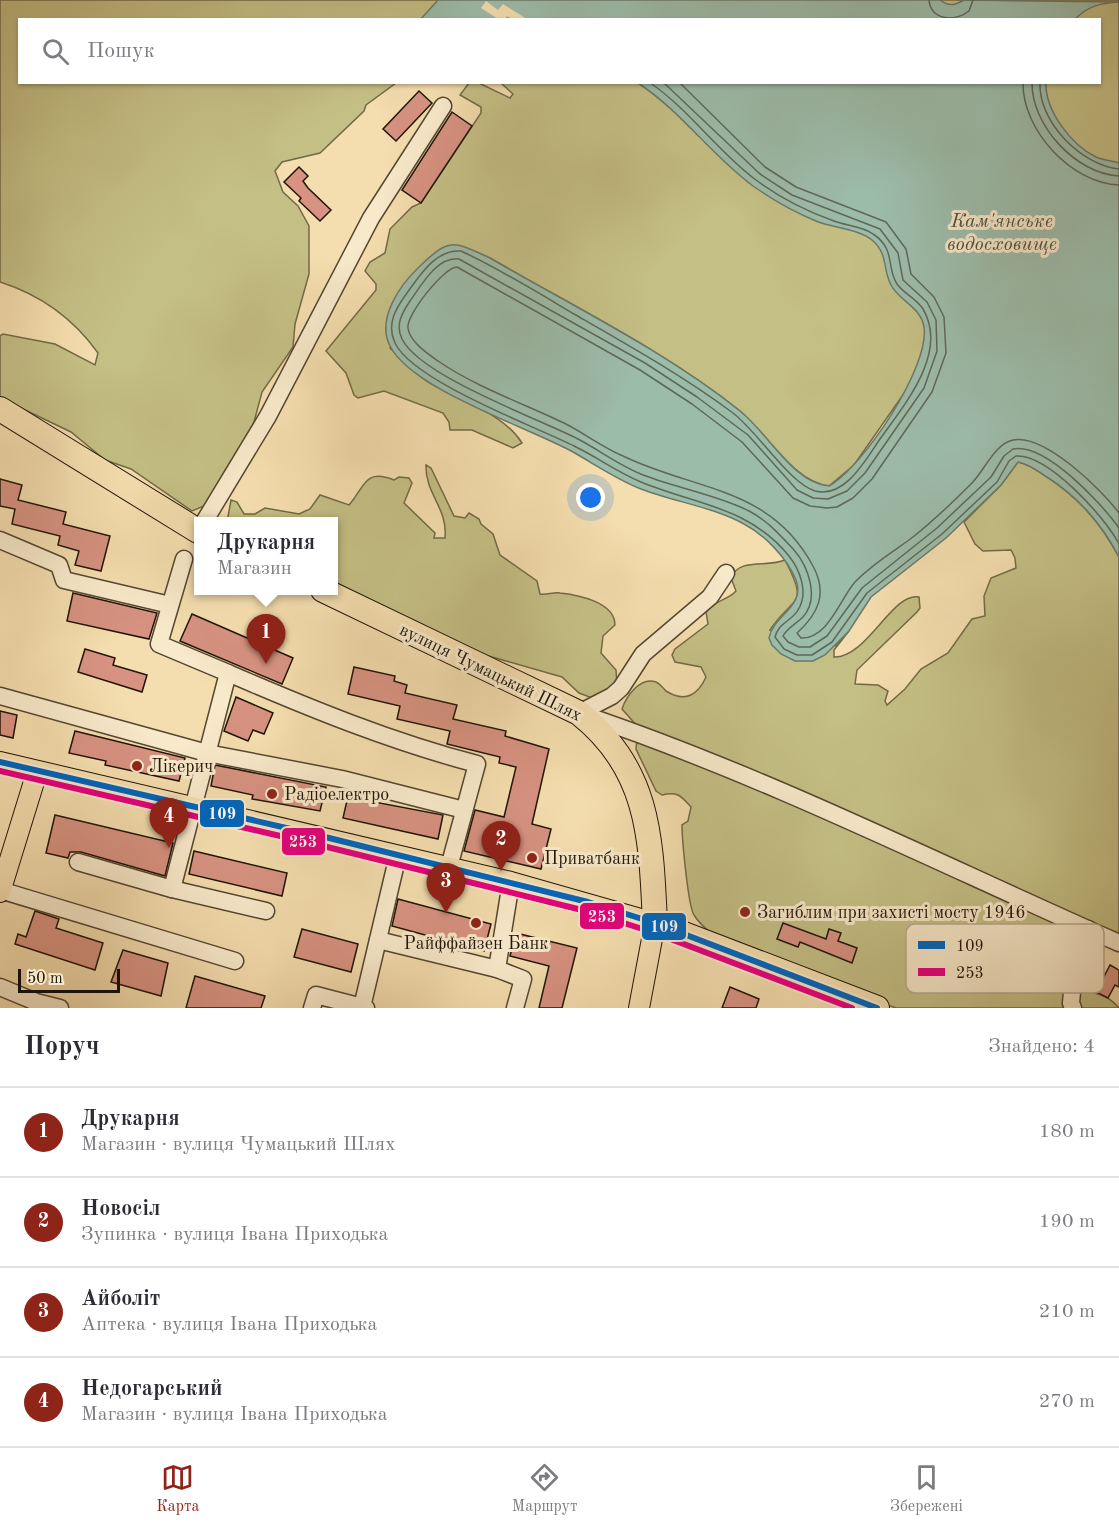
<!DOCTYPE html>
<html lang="uk">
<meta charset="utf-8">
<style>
body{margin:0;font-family:"Old Standard TT",serif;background:#f2f2f3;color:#2b2b33}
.scale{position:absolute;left:18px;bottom:15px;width:102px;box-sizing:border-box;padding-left:6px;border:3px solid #1f1407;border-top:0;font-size:16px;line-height:21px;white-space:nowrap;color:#1f1407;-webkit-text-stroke:4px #f8e9ca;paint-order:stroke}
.you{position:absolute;left:591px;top:498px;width:21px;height:21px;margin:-15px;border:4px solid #fff;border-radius:50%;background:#1a73e8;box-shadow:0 0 0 9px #1a73e833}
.badge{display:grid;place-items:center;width:39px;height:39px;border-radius:50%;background:#8f2418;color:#fff;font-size:20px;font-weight:700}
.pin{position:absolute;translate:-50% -50px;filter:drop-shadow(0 2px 3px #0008)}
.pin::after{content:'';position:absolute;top:32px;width:21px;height:18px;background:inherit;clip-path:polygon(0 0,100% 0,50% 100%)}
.popup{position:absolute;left:194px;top:517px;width:144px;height:78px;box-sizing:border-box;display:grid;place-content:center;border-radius:0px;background:#fff;filter:drop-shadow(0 2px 4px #0005);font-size:20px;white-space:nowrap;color:#7c7c81}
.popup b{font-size:22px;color:#2b2b33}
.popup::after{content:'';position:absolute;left:50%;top:100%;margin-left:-12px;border:12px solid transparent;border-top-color:#fff}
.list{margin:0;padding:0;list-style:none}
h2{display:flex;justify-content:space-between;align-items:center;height:78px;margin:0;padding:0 24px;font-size:26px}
h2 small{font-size:20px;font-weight:400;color:#7c7c81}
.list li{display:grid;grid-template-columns:39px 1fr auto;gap:18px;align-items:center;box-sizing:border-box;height:90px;padding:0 24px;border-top:2px solid #e1e1e2}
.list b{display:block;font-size:22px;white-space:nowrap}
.list p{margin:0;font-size:20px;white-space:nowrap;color:#7c7c81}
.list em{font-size:20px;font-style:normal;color:#7c7c81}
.icon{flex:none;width:33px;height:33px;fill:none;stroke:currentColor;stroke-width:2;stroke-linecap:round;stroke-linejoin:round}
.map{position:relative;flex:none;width:1119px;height:1008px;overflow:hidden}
.search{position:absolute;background:#fff;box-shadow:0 2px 4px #0004;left:18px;right:18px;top:18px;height:66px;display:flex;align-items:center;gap:15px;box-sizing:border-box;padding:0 21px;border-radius:0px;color:#7c7c81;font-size:22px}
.sheet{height:438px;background:#fff}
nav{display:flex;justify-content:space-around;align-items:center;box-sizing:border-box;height:84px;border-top:2px solid #e1e1e2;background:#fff;font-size:16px;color:#7c7c81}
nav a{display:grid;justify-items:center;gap:3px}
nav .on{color:#8f2418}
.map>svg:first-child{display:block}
.green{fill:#c4bf85;stroke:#726a46;stroke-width:1.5}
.water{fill:#9cbcaa;stroke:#6a7969;stroke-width:1.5}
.pier{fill:#f4ddae}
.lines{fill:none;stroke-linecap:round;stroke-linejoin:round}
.shore{stroke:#5e6858;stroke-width:1.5}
.building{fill:#d79281;stroke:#1f1407;stroke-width:1.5}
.minor-casing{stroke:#544631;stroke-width:19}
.major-casing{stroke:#1f1407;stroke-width:22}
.highway-casing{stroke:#1f1407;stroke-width:26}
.minor{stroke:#f8e9ca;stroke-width:16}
.major{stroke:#f4ddae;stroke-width:20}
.highway{stroke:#f4ddae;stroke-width:24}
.bus-1-casing{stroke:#f8e9ca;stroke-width:10}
.bus-2-casing{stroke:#f8e9ca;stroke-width:10}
.bus-1{stroke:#0065bd;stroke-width:6}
.bus-2{stroke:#e5007d;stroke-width:6}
.poi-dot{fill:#8f2418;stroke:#f8e9ca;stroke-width:2}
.labels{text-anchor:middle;stroke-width:6;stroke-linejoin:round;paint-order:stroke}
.street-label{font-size:18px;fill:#1f1407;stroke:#f8e9ca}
.poi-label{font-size:18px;fill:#1f1407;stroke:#f8e9ca;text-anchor:start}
.water-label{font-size:20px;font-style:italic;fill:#4b4f40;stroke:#f8e9ca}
.key{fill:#f8e9ca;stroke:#b7a990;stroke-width:1.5}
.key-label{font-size:16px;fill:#1f1407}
.line-badge{stroke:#f8e9ca;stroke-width:2}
.badge-label{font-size:16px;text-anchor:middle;font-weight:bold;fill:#fff}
</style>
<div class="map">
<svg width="1119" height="1008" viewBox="0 0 1119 1008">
<rect width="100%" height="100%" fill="#f4ddae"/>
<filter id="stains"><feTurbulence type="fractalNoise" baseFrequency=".00333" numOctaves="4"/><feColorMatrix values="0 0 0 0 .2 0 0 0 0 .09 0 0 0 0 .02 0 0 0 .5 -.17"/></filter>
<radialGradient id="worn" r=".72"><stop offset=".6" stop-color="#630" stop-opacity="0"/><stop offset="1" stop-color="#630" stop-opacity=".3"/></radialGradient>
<g class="green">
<path d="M0,0h1119v521l-212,-132 -53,76 -25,21c-36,-4 -61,-52 -89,-75 -75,-60 -166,-104 -250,-153l-100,90c11,11 22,23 35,32 31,21 76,30 97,63l-9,5 -41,-18h-22l-1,-8 -6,-9 -59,-22 -26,7 -4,-3 -8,-22 -20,-22 50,-61v-6l-11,-13 5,-9 15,-9 5,-24 22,-22 9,-4 60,-90v-6l-21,-12 9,-12h10l31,15 3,-4 -12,-11 599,-1v-62h-1080v62l376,1 -30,22 -2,6 -44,42 -38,9 -7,9 8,21 15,14 11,20v48l-14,50 -2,23 -31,45 -12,45 -46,69 -12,5 -61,-42 -26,-9 -34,-28 -71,-34v-62l3,-2 52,10 40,21 3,-12c-25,-35 -57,-58 -98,-71z"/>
<path d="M1018,462c11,2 20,9 29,15 32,21 54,46 72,80v380l-53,-14 -14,12c6,21 9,51 35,56 13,3 23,6 32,17h-223l-167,-62c-12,-9 -27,-18 -35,-31 -6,-9 -12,-77 -12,-90l6,-4 3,-14c-10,-11 -13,-16 -29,-12l-6,-4 -20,-42 2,-22 -16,-18c4,-12 18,-33 34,-27 3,1 7,6 10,9 19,12 32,4 40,-14l-5,-10 -26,-5 -3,-7 3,-6 33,-25 -2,-12c8,-12 21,-11 30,-21l-5,-13c8,-21 36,-10 54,-18 25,48 8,35 -15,70l66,16 13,-15 -15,19v7c33,1 59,-66 85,-60l1,11 -3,4 -60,58 -2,14 23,1 10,6 -3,10 2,4 18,-16 16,-20 27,-16 24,-34 13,-3 -1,-20 7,-18 25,-10 -1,-10 -4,-8 -28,1 -8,-7 -11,-22 37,-37z"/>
<path d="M426,465l5,3 23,48 11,2 4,-5 10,6 2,5 12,10 7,21 37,26 3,13c7,1 13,-2 20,-1 18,2 55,9 55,32l-12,11 -2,17 15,17 1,15 -25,13 -13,-5 -17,-16 -84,-24 -144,-71v-60h-107l4,-22 6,2 7,12h11l10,-6 34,6 11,-5 10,-14 29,10c16,-18 15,-37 45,-25l5,-3 10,1 3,5 -8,20 31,30 -1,5h11c3,-30 -20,-44 -19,-73z"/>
</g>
<g class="water">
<path d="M438,0h502c9,7 15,5 24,0l155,2c-19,1 -31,4 -45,18h-654z"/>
<path d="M638,83h408c-1,27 25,62 50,74 7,3 16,4 23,6v394c-18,-34 -40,-59 -72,-80 -9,-6 -18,-13 -29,-15l-17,23 -55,53 -75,59 -22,34 -24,24 -12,6h-18l-14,-7 -9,-9 -3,-7c4,-23 37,-31 27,-58 -9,-22 -31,-45 -52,-56 -31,-17 -69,-22 -103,-35 -25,-10 -45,-24 -68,-37 -43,-24 -162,-63 -183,-106 -14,-27 10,-61 29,-79 31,-30 34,-26 71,-9 84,49 175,93 250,153 28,22 53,72 89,75 34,-19 101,-119 95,-159 -3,-20 -25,-26 -33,-42 -9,-17 -2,-30 -19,-45 -13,-11 -39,-12 -56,-19 -22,-9 -43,-21 -63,-35 -42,-31 -71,-74 -115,-103z"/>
</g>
<polygon class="pier" points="486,1 498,10 503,4 527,19 513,19 507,16 505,19 498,19 481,8"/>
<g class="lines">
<g class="shore">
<path d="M929,0c2,21 27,22 40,11l4,-11"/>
<path d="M649,82c41,28 68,69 107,98 24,18 50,31 78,41 13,5 28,5 39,13 23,15 13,33 24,50 7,10 19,14 26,25 26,44 -19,96 -43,130 -14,20 -35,60 -65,52 -26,-8 -57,-59 -82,-78 -50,-37 -105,-68 -159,-99 -37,-22 -74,-45 -113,-63 -25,-2 -41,24 -54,42 -11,15 -21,31 -12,50 18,38 139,83 179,103 23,11 43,26 67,36 55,23 107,24 148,74 11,14 20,37 9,54 -6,11 -20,13 -23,27l9,12 13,6h15l20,-13 35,-49 75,-59 55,-52 12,-21 7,-5c32,-2 89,61 103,88"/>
<path d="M663,82l97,92 32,21 88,34 18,24 5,27 24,22 9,18 1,31 -13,37 -59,85 -18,18 -19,8 -15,-1 -16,-8 -49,-55 -51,-38 -52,-34 -186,-104c-22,-3 -38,27 -49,42 -8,12 -15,24 -8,38 18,37 137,80 176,100 23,12 43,28 68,37 34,13 71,19 103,35 18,9 32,25 45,39 14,16 26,48 9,67 -7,7 -15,10 -20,19l5,6 11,5h11l17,-11 35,-48 75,-60 54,-51 13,-21 9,-7c32,-7 89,55 106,79"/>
<path d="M679,82l86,85 31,20 90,35 20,27 5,25 23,23 10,20 2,36 -14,39 -60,87 -19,19 -16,9 -10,1 -17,-2 -17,-8 -51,-56 -50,-38 -52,-34 -183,-103c-13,0 -51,48 -49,61 1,13 20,26 30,33 38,26 84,42 126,62 20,10 38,24 59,33 72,35 147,30 190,110 15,28 5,48 -16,67l4,5c27,1 39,-39 54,-56 17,-18 38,-30 58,-45 20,-16 39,-34 57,-52 14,-13 24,-41 43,-45 31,-7 89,50 106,73"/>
<path d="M1023,82c-1,48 48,101 96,103"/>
<path d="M1032,82c-1,43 44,92 87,94"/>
<path d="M1040,82c-2,40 41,83 79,87"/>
</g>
</g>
<g class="building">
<polygon points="419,91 432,103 396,141 383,129"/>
<polygon points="452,112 472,126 421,203 402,190"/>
<polygon points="299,167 308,176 303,181 308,188 331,210 320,221 299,201 301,198 284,182"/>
<polygon points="0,479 22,485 18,500 66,512 63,524 110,536 101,571 75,565 79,551 58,545 60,536 12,524 15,509 0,506"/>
<polygon points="73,593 157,613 149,639 67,621"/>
<polygon points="192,614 293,658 282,684 180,641"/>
<polygon points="85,649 115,658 113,665 147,675 142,692 78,672"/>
<polygon points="354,667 395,676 394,681 407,685 405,693 457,705 453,719 506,731 505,736 549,749 532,824 551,829 541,869 464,851 475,810 504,817 516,767 499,763 500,757 447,744 450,731 397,719 400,706 348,694"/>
<polygon points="236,697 273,713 264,734 253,730 248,741 224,731"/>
<polygon points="0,711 17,715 13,738 0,735"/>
<polygon points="75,731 185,758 179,781 105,765 106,761 69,753"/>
<polygon points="215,765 326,787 320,811 252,799 253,795 211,786"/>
<polygon points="349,792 370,797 369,801 443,815 438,839 343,818"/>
<polygon points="55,815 173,843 165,876 81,852 70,852 68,858 46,853"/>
<polygon points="194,851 287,873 282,896 189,874"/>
<polygon points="398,899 491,924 484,951 392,926"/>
<polygon points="35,911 59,919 56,928 103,943 95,970 15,944 18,934 26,937"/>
<polygon points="783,923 826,939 829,929 841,933 838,941 857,948 852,963 800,942 798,947 777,939"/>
<polygon points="302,929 358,944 351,972 294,957"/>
<polygon points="516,933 577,948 562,1008 539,1008 549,966 510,956"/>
<polygon points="123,950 168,963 161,996 111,982"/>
<polygon points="1110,965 1119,970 1119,987 1115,985 1108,998 1096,992"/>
<polygon points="195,976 265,996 261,1008 186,1008"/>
<polygon points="730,987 759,999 756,1008 722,1008"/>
</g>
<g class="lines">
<defs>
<g id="minor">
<polyline points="204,522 268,416 371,218 443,106"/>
<polyline points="0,540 59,565 64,580 170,605"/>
<path d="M228,673c81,35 164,69 249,91l-28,103"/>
<polyline points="0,696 207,753 342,779 464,810"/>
<polyline points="579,713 612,696 621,688 643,654 710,597 726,573"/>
<path d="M585,715c183,62 357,150 534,228"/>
<polyline points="78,862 172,889 266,911"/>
<polyline points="511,882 497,969 523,979 515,1008"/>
<polyline points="172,889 228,673 159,644 184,559"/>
<polyline points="0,890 235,961"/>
<polyline points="378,940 497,969"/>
<polyline points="0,987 36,1002 60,1008"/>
<polyline points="362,1007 398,855"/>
<polyline points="312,1008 316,995 366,1008"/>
<polyline points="1073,1008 1071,1003 1075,959 1088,929"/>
</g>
<g id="major">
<polyline points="0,762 511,882 655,923 639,1008"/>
<polyline points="0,892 37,772"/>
</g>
<g id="highway">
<polyline points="0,409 198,531"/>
<path d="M323,590l256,123c71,56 72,126 76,210l222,85"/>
</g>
</defs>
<use href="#minor" class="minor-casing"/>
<use href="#major" class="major-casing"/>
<use href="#highway" class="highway-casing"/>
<use href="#minor" class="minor"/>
<use href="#major" class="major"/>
<use href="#highway" class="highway"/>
<defs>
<polyline id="bus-1" points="0,762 317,835 588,902 655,923 877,1008"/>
<polyline id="bus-2" points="0,771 315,844 586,911 652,932 852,1008"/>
</defs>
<use href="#bus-1" class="bus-1-casing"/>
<use href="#bus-2" class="bus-2-casing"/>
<use href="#bus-1" class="bus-1"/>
<use href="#bus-2" class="bus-2"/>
</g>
<g class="poi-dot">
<circle cx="137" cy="766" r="6"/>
<circle cx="272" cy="794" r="6"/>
<circle cx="532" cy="858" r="6"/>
<circle cx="745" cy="912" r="6"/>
<circle cx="476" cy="923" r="6"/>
</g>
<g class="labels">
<g class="street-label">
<text transform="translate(491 672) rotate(26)" y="6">вулиця Чумацький Шлях</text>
</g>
<g class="poi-label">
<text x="149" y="772">Лікерич</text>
<text x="284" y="800">Радіоелектро</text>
<text x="544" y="864">Приватбанк</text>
<text x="757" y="918">Загиблим при захисті мосту 1946</text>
<text x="476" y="949" text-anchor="middle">Райффайзен Банк</text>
</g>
<g class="water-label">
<text x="1002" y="227">Кам'янське<tspan x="1002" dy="23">водосховище</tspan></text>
</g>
</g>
<rect x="906" y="924" width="198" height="69" rx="9" class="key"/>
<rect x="918" y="941" width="27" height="8" fill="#0065bd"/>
<rect x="918" y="968" width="27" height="8" fill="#e5007d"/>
<g class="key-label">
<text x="956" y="951">109</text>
<text x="956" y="978">253</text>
</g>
<g class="line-badge">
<rect x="199" y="799" width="46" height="29" rx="6" fill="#0065bd"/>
<rect x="281" y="827" width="45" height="29" rx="6" fill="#e5007d"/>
<rect x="579" y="902" width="46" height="28" rx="6" fill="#e5007d"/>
<rect x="641" y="912" width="46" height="29" rx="6" fill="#0065bd"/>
</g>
<g class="badge-label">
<text x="222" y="819">109</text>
<text x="303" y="847">253</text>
<text x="602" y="922">253</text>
<text x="664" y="932">109</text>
</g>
<rect width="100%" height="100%" filter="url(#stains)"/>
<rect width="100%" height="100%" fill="url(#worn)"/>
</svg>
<div class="scale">50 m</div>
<div class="you"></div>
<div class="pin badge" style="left:266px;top:664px">1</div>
<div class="popup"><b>Друкарня</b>Магазин</div>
<div class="pin badge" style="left:501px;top:871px">2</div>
<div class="pin badge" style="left:446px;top:913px">3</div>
<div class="pin badge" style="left:169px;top:848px">4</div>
<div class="search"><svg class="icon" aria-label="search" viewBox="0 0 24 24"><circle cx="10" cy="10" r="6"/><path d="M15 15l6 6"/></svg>Пошук</div>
</div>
<section class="sheet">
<h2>Поруч<small>Знайдено: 4</small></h2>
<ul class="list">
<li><span class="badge">1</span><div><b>Друкарня</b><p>Магазин · вулиця Чумацький Шлях</p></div><em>180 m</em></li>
<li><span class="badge">2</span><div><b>Новосіл</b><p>Зупинка · вулиця Івана Приходька</p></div><em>190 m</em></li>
<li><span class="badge">3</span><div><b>Айболіт</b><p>Аптека · вулиця Івана Приходька</p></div><em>210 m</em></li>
<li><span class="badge">4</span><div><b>Недогарський</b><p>Магазин · вулиця Івана Приходька</p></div><em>270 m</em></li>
</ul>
</section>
<nav>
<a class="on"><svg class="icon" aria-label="map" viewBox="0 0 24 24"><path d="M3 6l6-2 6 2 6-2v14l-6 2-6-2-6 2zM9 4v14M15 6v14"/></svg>Карта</a>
<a><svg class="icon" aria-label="directions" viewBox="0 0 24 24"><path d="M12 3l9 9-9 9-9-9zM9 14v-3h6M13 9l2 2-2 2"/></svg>Маршрут</a>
<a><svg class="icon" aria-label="saved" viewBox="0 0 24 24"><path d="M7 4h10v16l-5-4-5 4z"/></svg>Збережені</a>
</nav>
